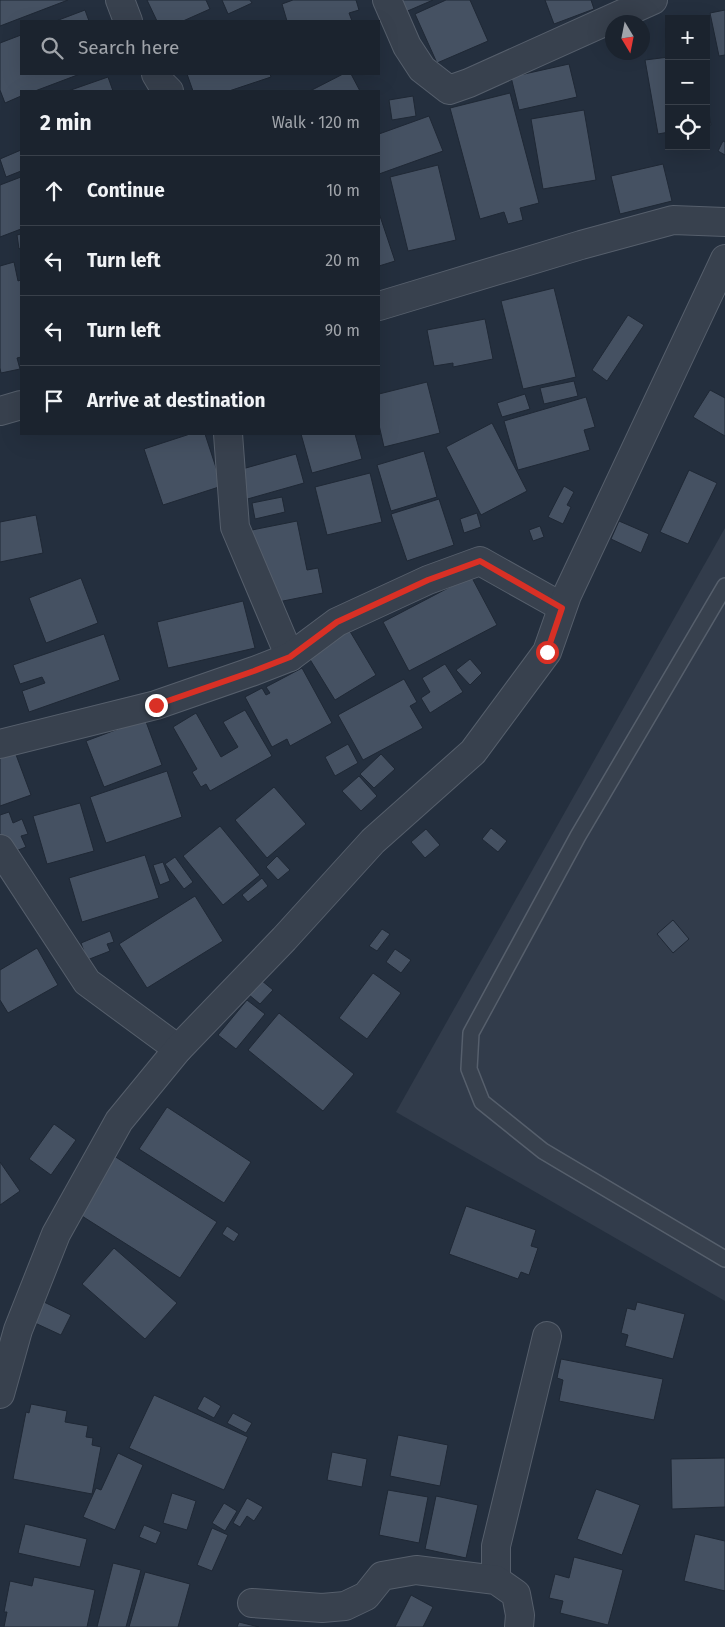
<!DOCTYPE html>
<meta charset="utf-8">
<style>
body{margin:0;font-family:"Fira Sans",sans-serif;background:#282f3a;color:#f1f3f6}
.controls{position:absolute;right:15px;top:15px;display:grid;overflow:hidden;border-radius:0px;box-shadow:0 5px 20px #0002}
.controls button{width:45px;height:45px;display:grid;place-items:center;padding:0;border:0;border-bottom:1px solid #39404a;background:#1b232e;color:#f1f3f6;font:25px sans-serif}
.compass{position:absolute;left:605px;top:15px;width:45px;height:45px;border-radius:50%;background:#1b232e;box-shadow:0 5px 20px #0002;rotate:170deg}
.stop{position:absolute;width:15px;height:15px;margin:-11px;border:4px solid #d93025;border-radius:50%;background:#fff}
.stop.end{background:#d93025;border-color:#fff;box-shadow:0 1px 5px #0008}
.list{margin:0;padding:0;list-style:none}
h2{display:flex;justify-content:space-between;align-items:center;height:65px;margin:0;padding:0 20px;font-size:21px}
h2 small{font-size:16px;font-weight:400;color:#a0a4aa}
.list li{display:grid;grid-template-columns:32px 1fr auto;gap:15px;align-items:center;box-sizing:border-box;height:70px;padding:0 20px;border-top:1px solid #39404a}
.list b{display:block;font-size:19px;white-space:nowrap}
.list em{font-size:16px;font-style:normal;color:#a0a4aa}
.icon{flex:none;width:28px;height:28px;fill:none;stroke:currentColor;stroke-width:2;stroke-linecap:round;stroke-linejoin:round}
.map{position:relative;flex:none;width:725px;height:1627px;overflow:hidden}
.search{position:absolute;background:#1b232e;box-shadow:0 5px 20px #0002;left:20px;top:20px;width:360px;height:55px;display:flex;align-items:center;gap:12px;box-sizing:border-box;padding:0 18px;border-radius:0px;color:#a0a4aa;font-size:19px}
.panel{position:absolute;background:#1b232e;box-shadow:0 5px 20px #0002;left:20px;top:90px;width:360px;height:345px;border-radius:0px}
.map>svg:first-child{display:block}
.airport{fill:#323c4b}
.building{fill:#455162;stroke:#1f2835}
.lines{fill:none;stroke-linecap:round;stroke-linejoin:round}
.lane-casing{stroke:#565f6c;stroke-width:18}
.street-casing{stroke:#565f6c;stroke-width:30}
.lane{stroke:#38414e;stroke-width:15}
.street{stroke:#38414e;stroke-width:28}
.route{stroke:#d93025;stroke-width:6}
</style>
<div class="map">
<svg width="725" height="1627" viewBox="0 0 725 1627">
<rect width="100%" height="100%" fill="#242f3e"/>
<polygon class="airport" points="725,528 725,1301 396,1112"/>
<g class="building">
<polygon points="0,0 68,0 0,26"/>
<polygon points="147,0 206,0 210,9 183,21 157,21"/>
<polygon points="222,0 250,0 252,3 228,14"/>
<polygon points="293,0 356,0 359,10 349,13 352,21 287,21 282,4"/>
<polygon points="397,0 433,0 403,13"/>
<polygon points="446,0 470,0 488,41 437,63 415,14"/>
<polygon points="545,0 591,0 594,9 554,24"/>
<polygon points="85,10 89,21 56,21"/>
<polygon points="725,10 725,55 719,56 710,13"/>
<polygon points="21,35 21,74 80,74 35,91 21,91 21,96 5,103 0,90 0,43"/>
<polygon points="669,57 669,132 658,134 645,60"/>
<polygon points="569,64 577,97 519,110 511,77"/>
<polygon points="187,74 270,74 271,77 229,91 193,91"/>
<polygon points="343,74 351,74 360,91 310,91"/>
<polygon points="108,77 113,91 68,91"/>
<polygon points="510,93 539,203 520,208 523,220 508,224 504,212 480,219 450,108"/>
<polygon points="413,96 416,116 392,120 389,100"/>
<polygon points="706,96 711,125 706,125"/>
<polygon points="584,110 596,180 543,189 531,119"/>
<polygon points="429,116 443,151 379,174 379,134"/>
<polygon points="723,141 725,142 725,155 718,151"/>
<polygon points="21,150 21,171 6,177 0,159"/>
<polygon points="663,164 672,201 620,214 611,176"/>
<polygon points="438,165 456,240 408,251 390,177"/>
<polygon points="21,177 21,229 0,237 0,185"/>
<polygon points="379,213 395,261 379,266"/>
<polygon points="21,234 21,248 19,249 17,235"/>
<polygon points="14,262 18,281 21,280 21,357 17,358 20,369 1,373 0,368 0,266"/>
<polygon points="554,288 576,377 523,389 501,301"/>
<polygon points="628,315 644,325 607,381 592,370"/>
<polygon points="485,319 493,359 453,367 453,363 434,366 427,330"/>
<polygon points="574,381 578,396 544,404 540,388"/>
<polygon points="427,382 440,433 384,447 379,425 379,394"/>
<polygon points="710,390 725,398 725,436 693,417"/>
<polygon points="525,394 530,409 502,417 497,403"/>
<polygon points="586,397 595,427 584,430 590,450 518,470 504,421"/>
<polygon points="492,423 527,491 481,515 446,447"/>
<polygon points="190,434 205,434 222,486 163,505 144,449"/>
<polygon points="301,434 355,434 362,459 312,473"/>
<polygon points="424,451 437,497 391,511 377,465"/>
<polygon points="296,454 304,483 244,500 235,471"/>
<polygon points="689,470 717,483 688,544 660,532"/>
<polygon points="370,473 382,522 327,535 315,487"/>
<polygon points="564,486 574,492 567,505 571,507 563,524 548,517"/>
<polygon points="282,497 285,512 255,519 252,503"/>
<polygon points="439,499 454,545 407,561 391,514"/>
<polygon points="477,513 481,527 464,533 460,519"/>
<polygon points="36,515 43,553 0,562 0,522"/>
<polygon points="297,521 307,570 318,568 323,593 268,604 252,530"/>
<polygon points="619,521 649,534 641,553 611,539"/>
<polygon points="540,526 544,537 533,541 529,530"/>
<polygon points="471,576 497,625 409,671 383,622"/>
<polygon points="81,578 98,623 46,643 29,598"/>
<polygon points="243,601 255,648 168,668 157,622"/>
<polygon points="348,628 376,675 335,700 306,653"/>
<polygon points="104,634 120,680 29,712 22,691 45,683 42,677 20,684 13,665"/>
<polygon points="470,659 482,673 470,685 456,670"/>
<polygon points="445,664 463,692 430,713 421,698 430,692 422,678"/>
<polygon points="302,668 332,723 290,746 287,739 272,747 245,697 262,688 266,695 270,693 266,687"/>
<polygon points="404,679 417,702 410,706 423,728 363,760 338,715"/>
<polygon points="245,710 272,756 210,791 206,784 201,787 192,772 197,769 173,727 196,713 221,757 238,747 223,722"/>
<polygon points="145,719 162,765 104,787 86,741"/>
<polygon points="348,744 358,763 335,776 325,757"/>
<polygon points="15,752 31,795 0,806 0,758"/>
<polygon points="381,754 395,769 374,788 360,774"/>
<polygon points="167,771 182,817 106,843 90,797"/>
<polygon points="359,776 377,796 361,811 342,791"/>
<polygon points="274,787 306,824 267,858 235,820"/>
<polygon points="80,803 94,851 47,864 33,816"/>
<polygon points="9,812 13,823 22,819 28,834 21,836 26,847 8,854 0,834 0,815"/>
<polygon points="220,826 260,875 223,905 183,856"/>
<polygon points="491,828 507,841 498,852 482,839"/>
<polygon points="426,829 440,845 425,858 411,842"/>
<polygon points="145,855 159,898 82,922 69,878"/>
<polygon points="277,856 290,870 278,880 266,867"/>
<polygon points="175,857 193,882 184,889 165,864"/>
<polygon points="163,862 170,881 160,885 153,865"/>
<polygon points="262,878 268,886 248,902 242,895"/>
<polygon points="195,896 223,941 147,988 119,944"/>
<polygon points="673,920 689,939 673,953 657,934"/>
<polygon points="382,929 390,934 377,951 369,946"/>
<polygon points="110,931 114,942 107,944 110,951 87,960 81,943"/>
<polygon points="37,948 58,985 8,1013 0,1000 0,970"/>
<polygon points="395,949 411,960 401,973 386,962"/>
<polygon points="373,973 401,993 367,1039 339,1018"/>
<polygon points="261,980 273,990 260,1004 248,994"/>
<polygon points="247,1000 265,1014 236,1049 218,1035"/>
<polygon points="279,1013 354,1074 323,1111 248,1050"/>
<polygon points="167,1107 251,1162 224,1203 139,1149"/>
<polygon points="54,1124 76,1140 51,1175 29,1159"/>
<polygon points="111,1154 217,1222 180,1278 74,1211"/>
<polygon points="0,1162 20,1191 0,1205"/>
<polygon points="466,1206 536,1230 531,1246 538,1248 529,1275 521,1272 518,1279 449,1254"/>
<polygon points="227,1226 239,1234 234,1242 222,1234"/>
<polygon points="114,1248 177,1303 145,1339 82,1284"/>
<polygon points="44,1302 71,1315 61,1335 35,1323"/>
<polygon points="637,1302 685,1314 673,1359 625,1346 628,1335 621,1333 627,1308 635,1310"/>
<polygon points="561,1359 663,1379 654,1420 559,1401 563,1380 557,1378"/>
<polygon points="154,1395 248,1437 224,1490 129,1448"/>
<polygon points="204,1396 221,1406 214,1418 197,1409"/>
<polygon points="31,1404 67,1411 65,1422 88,1426 86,1437 93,1438 92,1445 101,1447 92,1494 13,1479 26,1412 29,1413"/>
<polygon points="233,1413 252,1423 246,1433 227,1423"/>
<polygon points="398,1435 448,1445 440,1486 390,1476"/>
<polygon points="332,1452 367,1459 362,1487 327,1480"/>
<polygon points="118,1453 143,1465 115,1530 83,1517 96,1488 101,1490"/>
<polygon points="725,1458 725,1507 672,1509 671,1459"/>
<polygon points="596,1489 640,1505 622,1555 577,1539"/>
<polygon points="388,1490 428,1497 419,1543 379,1535"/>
<polygon points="172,1493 196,1501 187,1530 163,1523"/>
<polygon points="436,1496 478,1505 466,1558 425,1549"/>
<polygon points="247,1498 263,1507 254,1521 247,1516 240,1527 233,1523"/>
<polygon points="224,1503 237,1511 225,1531 212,1523"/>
<polygon points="25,1524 87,1539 80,1567 18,1553"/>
<polygon points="144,1525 161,1532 156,1544 139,1537"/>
<polygon points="212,1528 228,1535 212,1571 197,1565"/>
<polygon points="695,1534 725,1541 725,1591 684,1581"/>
<polygon points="574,1557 623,1570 608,1625 560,1613 563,1601 549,1598 555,1574 569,1578"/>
<polygon points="113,1563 141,1570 126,1627 97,1627"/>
<polygon points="145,1572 190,1584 178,1627 129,1627"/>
<polygon points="34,1577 95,1590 87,1627 4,1627 7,1612 4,1612 10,1581 32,1586"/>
<polygon points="411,1595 433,1607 423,1627 395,1627"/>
<polygon points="239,1622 259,1627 237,1627"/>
</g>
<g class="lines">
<defs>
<polyline id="lane" points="725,586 578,836 471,1033 469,1069 482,1102 543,1151 725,1259"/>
<g id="street">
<polyline points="120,0 128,21"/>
<polyline points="387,0 407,46 422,69 449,90 469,83 653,0"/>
<polyline points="156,74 162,84 169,91"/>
<polyline points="379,306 581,245 673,220 725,222"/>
<polyline points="0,411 21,405"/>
<polyline points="228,434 235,527 290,657"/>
<polyline points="0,744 156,705 254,671 290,657 337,622 428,580 480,561 562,607"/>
<polyline points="0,849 87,982 178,1049"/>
<polyline points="0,1394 18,1330 56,1234 119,1121 178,1049 284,939 373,841 473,752 547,652 567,595 725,259"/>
<polyline points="496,1580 496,1546 547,1336"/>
<polyline points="252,1603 322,1608 345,1606 366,1596 382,1576 416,1570 496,1580 516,1594 520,1615 519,1627"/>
</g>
</defs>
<use href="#lane" class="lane-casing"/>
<use href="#street" class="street-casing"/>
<use href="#lane" class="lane"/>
<use href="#street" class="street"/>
</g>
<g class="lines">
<polyline class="route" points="156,705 254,671 290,657 337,622 428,580 480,561 562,608 547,652"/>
</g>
</svg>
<div class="controls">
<button>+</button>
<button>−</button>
<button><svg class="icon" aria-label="locate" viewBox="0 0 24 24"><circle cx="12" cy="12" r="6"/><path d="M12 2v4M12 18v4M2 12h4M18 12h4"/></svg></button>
</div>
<svg class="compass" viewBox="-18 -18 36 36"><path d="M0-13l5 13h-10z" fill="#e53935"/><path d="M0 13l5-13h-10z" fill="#a0a4aa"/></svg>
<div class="stop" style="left:547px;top:652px"></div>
<div class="stop end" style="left:156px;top:705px"></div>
<div class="search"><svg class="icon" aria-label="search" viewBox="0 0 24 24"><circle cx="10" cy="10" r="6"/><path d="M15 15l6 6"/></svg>Search here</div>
<section class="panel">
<h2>2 min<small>Walk · 120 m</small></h2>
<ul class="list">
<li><svg class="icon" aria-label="ahead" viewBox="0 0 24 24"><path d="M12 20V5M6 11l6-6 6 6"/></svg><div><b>Continue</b></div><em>10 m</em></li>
<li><svg class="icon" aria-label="left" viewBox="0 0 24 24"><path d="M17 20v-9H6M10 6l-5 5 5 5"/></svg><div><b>Turn left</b></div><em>20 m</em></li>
<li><svg class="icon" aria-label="left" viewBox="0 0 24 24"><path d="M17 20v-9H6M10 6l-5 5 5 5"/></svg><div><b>Turn left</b></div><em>90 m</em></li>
<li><svg class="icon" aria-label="arrive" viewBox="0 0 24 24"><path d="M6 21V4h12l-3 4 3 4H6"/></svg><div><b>Arrive at destination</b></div></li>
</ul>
</section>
</div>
